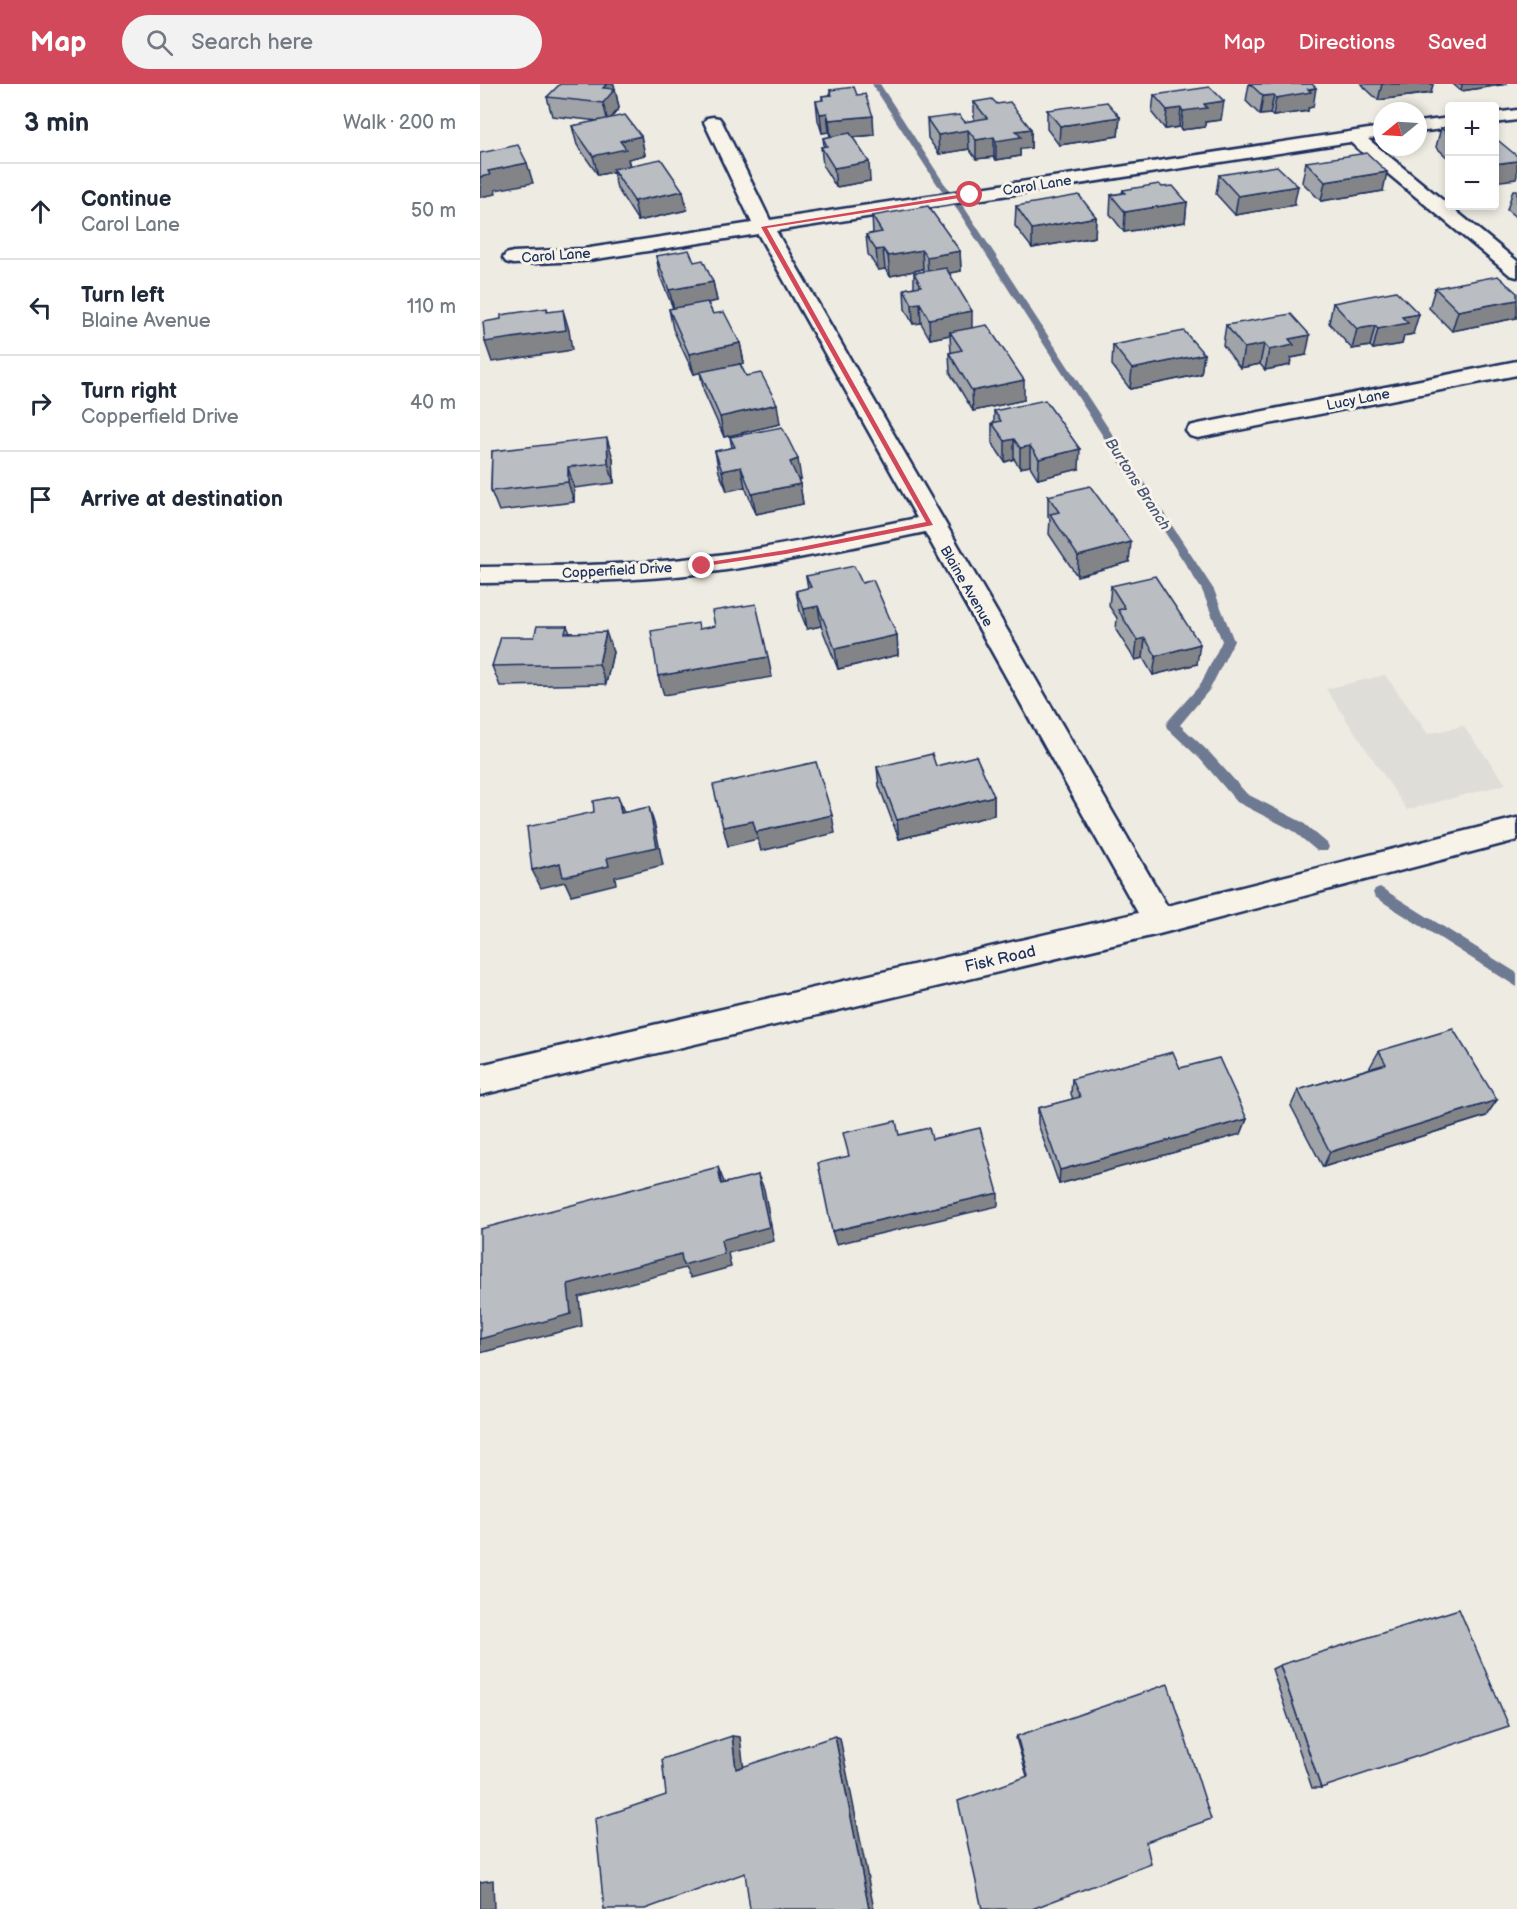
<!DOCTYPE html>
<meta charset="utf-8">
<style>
body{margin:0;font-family:"Balsamiq Sans",sans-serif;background:#f2f2f3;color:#1f2937}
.controls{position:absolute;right:18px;top:18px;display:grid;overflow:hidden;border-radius:6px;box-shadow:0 3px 9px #0003}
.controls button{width:54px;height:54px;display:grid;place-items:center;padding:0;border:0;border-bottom:2px solid #e0e1e3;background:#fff;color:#1f2937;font:30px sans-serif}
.compass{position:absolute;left:893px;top:18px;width:54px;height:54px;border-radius:50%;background:#fff;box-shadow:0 3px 9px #0003;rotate:252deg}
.stop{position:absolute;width:18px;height:18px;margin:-14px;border:4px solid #d1495b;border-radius:50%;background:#fff}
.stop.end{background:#d1495b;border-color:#fff;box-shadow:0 2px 6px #0008}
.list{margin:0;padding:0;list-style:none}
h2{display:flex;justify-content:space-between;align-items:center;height:78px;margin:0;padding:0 24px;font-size:26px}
h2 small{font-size:20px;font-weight:400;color:#747a83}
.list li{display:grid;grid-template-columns:39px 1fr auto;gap:18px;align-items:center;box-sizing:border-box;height:96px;padding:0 24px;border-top:2px solid #e0e1e3}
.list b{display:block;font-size:22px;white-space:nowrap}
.list p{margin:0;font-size:20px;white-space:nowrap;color:#747a83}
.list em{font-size:20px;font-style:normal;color:#747a83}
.icon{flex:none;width:33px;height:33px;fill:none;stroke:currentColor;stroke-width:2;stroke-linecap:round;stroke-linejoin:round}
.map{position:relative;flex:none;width:1037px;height:1825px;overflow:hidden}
header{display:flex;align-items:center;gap:36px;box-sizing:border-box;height:84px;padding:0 30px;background:#d1495b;color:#fff}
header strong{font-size:28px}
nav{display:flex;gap:33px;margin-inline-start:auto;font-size:21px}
.search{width:420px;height:54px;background:#f2f2f3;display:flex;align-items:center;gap:15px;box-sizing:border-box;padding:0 21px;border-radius:33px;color:#747a83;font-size:22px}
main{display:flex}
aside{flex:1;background:#fff}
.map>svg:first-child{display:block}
.built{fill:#deddd8}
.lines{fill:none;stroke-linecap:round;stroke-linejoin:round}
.stream{fill:#6e7992;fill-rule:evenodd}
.minor-casing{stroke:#1b2f5e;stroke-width:5}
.minor{fill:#f7f3e8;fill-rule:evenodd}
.wall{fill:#a0a3a7;stroke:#1b2f5e;stroke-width:1.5}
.shaded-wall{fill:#828488;stroke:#1b2f5e;stroke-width:1.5}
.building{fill:#babdc2;stroke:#1b2f5e;stroke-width:1.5}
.route{fill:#d1495b}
.labels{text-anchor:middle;stroke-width:6;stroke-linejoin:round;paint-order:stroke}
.far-street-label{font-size:14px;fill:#1b2f5e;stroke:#f7f3e8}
.far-water-label{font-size:15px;font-style:italic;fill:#455478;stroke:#f7f3e8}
.street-label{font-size:16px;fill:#1b2f5e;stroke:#f7f3e8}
</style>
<header>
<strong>Map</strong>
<div class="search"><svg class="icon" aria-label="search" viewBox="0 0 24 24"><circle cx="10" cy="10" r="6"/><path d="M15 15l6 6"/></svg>Search here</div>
<nav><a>Map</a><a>Directions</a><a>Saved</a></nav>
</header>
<main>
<aside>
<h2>3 min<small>Walk · 200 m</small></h2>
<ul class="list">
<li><svg class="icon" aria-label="ahead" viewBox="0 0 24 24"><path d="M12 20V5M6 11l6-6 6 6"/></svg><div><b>Continue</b><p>Carol Lane</p></div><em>50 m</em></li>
<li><svg class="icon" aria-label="left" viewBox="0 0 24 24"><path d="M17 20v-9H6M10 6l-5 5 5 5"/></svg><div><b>Turn left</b><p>Blaine Avenue</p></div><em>110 m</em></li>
<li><svg class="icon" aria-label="right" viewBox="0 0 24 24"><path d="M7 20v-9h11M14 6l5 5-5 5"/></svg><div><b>Turn right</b><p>Copperfield Drive</p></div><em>40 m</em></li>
<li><svg class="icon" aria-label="arrive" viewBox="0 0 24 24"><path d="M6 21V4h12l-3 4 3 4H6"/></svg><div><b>Arrive at destination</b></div></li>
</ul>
</aside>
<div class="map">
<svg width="1037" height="1825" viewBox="0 0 1037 1825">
<rect width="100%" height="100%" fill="#eeebe2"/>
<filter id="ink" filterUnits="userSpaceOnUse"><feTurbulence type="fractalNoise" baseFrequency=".0167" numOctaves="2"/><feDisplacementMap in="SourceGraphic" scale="12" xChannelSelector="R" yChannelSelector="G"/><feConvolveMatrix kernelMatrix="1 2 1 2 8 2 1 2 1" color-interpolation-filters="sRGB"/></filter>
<g filter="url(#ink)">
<polygon class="built" points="905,591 948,650 983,642 1026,700 927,726 846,605"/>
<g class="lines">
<g class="stream">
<polygon points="392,0 400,0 464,99 486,126 734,506 754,557 730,605 700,641 730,669 767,710 822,738 847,759 849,763 847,767 837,767 812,746 757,718 720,675 687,644 686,641 687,638 721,600 742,557 722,506 478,127 457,100"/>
<polygon points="900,803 1037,889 1037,903 895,813 893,809 895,805"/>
</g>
<defs>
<g id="minor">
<polygon points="1037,26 1037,36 1014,39 1014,29"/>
<path d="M233,33l6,1 3,4 48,98 612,-93v10l-14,2 149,122v16l-7,-2 -160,-133 -574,89 391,675 350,-88v22l-358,94 -679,161v-30l658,-152 -213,-381c-73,15 -146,32 -221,41 -74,9 -149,9 -224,10v-16c74,-1 149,-1 222,-10 73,-9 144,-25 215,-39l-159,-284 -175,27 -70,3 -7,-2 -3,-4 3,-4 7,-2 70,-3 169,-26 -48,-101 3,-4z"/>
<polygon points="970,34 970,44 938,48 938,38"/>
<polygon points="1037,277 1037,291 718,354 710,352 706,347 710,342 718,340"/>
</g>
</defs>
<use href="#minor" class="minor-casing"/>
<use href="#minor" class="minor"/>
</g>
<g class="wall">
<polygon points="769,0 832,0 833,23 828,24 828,27 793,32 790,30 780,31 766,17"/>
<polygon points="881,0 953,0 951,9 898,16"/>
<polygon points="973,0 1027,0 981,7"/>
<polygon points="135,5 139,24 131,34 161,52 165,71 148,75 150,82 207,126 158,137 137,104 133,88 118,91 97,61 92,42 119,37 72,32 67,13"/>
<polygon points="350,6 377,11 394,51 373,53 390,97 356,103 343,82 341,63 344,62 343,54 350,53 349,48 342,49 338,36 336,17 342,17 342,12 350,11"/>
<polygon points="674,11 741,36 725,38 725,43 701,46 699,43 685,45 672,29"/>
<polygon points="494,18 517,20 551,45 551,64 540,65 540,72 516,76 514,73 496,75 489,65 459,70 448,54 447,35 485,38 494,36"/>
<polygon points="567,26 640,33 638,52 579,61 567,45"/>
<polygon points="969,43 969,75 956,63 961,44"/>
<polygon points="826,78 903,107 841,117 822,98"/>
<polygon points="739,91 814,121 755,131 736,110"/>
<polygon points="682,103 707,118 705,138 644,148 630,130 631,111 642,109 643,106"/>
<polygon points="1033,106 1037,106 1037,134 1027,126"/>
<polygon points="536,122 616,133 615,153 552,164 535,142"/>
<polygon points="392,132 480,167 481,187 469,189 492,244 544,316 493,327 470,289 469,269 471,269 470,251 450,255 441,239 433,240 425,225 424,205 434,203 434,189 445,188 443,185 410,192 405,185 398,186 388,170 386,151 393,149"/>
<polygon points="176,172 214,178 233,198 237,217 228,219 233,230 260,259 264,279 260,280 266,292 300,340 244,353 224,308 220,288 214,290 193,245 189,225 193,224 180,192"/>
<polygon points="955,204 1036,234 972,247 949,224"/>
<polygon points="853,219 933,250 924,252 922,260 893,265 890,262 872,265 849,239"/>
<polygon points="746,241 826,271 811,274 810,281 785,286 780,280 760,284 743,261"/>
<polygon points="633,261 724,270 721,290 650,305 632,281"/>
<polygon points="514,327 599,385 558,395 550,382 540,384 534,375 525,378 512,359 512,339 514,338"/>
<polygon points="250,353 321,395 318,396 320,400 323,420 276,430 265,403 247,407 239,388 235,367 252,364"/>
<polygon points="12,367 133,374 134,399 94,404 94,418 19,427 11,407"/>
<polygon points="568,412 649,478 597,492 569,450 570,435 568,432"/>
<polygon points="326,492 382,499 417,551 418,571 358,585 341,542 327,545 320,527 316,507 328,504"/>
<polygon points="631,502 717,580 673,591 663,574 655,576 636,546 637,534 629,522"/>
<polygon points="87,542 90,549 133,568 126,600 20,602 12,582 54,553"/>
<polygon points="456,682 514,712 514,731 419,755 399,702 397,683"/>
<polygon points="899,967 1006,1032 843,1083 811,1022 818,1006 891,984 890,983"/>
<polygon points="700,984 767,1035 761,1050 579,1100 558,1040 558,1024 593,1015 591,1010 592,995"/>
<polygon points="800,1581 841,1704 832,1704 792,1585"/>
<polygon points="537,1652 666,1758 547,1692 536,1654"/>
</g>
<g class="shaded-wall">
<polygon points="126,0 134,0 139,24 128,38 123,19 123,4"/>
<polygon points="902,0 953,0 951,9 898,16"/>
<polygon points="982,0 1027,0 981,7"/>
<polygon points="836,4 833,23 828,24 828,27 793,32 796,14"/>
<polygon points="794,11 790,30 780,31 783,12"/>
<polygon points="744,17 741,36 725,38 725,43 701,46 703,27 724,20"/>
<polygon points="701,24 699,43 685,45 687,26"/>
<polygon points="347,29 349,48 342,49 340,30"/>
<polygon points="393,32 394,51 351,55 349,36"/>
<polygon points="640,33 638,52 579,61 580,42"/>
<polygon points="551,45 551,64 540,65 540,72 516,76 516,57 536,47"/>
<polygon points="488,46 489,65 459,70 458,51"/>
<polygon points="161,52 165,71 148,75 150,84 133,85 133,88 118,91 113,72 140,57"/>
<polygon points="514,53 514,73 496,75 496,56"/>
<polygon points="1037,77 1037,92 1036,95 1014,98 1014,80"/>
<polygon points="389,78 390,97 356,103 354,84"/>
<polygon points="47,79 53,99 15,106 16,110 0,113 0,93 8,87"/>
<polygon points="907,88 903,107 841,117 845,98"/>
<polygon points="818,102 814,121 755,131 758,112"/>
<polygon points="203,107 207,126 158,137 154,117"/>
<polygon points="707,118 705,138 644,148 645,128"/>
<polygon points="616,133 615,153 552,164 552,145"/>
<polygon points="403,165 405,185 398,186 396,166"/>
<polygon points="442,166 443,185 410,192 408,172"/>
<polygon points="480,167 481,187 448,193 447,173"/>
<polygon points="233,198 237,217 194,225 189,206"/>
<polygon points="1037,216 1037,230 1036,234 972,247 978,227"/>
<polygon points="440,219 441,239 433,240 432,220"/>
<polygon points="67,224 73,244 83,226 89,246 92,266 12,278 5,258 67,228"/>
<polygon points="492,227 492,247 470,248 470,251 450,255 449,235"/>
<polygon points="939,230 933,250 924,252 922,260 893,265 898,245 922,233"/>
<polygon points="895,242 890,262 872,265 877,245"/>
<polygon points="830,251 826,271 811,274 810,281 785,286 789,266 809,255"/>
<polygon points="260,259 264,279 214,290 209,270"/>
<polygon points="784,260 780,280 760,284 764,264"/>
<polygon points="724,270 721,290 650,305 652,285"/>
<polygon points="544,296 544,316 493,327 492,307"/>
<polygon points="297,320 300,340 244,353 240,333"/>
<polygon points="127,354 133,374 134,399 128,379"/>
<polygon points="534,355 534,375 525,378 525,357"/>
<polygon points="550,362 550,382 540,384 540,364"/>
<polygon points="600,365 599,385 558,395 559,375"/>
<polygon points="318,375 321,395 313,398 310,378"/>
<polygon points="88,383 94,404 94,418 88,398"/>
<polygon points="261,383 265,403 247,407 242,387"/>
<polygon points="320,400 323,420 276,430 272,410"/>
<polygon points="651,458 649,478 597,492 598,472"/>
<polygon points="338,522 341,542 327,545 324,525"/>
<polygon points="126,548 133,568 126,600 119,580"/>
<polygon points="417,551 418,571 358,585 355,565"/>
<polygon points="665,554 663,574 655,576 657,556"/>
<polygon points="720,560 717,580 673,591 676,572"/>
<polygon points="288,573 292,593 184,611 178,592"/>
<polygon points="138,712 145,731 141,729"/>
<polygon points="514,712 514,731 419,755 417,736"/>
<polygon points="169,723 175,742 183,781 135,793 136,800 91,811 85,798 61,804 52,786 80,779 127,774"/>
<polygon points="352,731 355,749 281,767 276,748"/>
<polygon points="273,737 278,755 248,762 243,743"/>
<polygon points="1017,1016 1006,1032 843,1083 850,1068"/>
<polygon points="767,1035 761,1050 579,1100 580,1086"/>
<polygon points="238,1083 244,1098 247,1114 241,1100"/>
<polygon points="278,1091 284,1105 294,1157 248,1169 251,1183 211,1194 205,1184 99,1213 102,1242 0,1269 0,1255 88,1200 241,1156"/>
<polygon points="518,1109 518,1122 356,1160 352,1147"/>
<polygon points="252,1652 260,1653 264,1686 256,1685"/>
<polygon points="355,1652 360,1654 394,1825 389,1825"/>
<polygon points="13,1796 14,1825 0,1825 0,1798"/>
</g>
<g class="building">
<polygon points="80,0 127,0 123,4 135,5 123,19 67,13"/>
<polygon points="770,0 832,0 836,4 828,5 831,8 796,14 794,11 783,12"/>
<polygon points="374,3 377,11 385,10 393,32 349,36 347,29 340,30 336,17 343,16 342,12 352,11 350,6"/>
<polygon points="730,3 744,17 724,20 727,24 703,27 701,24 687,26 674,11"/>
<polygon points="512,15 517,20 530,18 551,45 536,47 541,53 516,57 514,53 496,56 488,46 458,51 447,35 479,31 485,38 507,34 494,18"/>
<polygon points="627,18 640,33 580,42 567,26"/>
<polygon points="145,31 161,52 140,57 146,65 113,72 92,42"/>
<polygon points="969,43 969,51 961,44"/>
<polygon points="370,49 389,78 354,84 341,63 347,62 343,54"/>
<polygon points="1014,53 1037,72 1037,77 1014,80"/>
<polygon points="38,61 47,79 8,87 10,91 0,93 0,69"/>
<polygon points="887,69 907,88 845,98 826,78"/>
<polygon points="181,75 203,107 154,117 133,85"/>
<polygon points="797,82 818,102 758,112 739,91"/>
<polygon points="679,100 682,103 693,102 707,118 645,128 631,111 645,109 643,106"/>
<polygon points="599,111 616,133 552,145 536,122"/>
<polygon points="448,122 480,167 447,173 442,166 408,172 403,165 396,166 386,151 402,148 392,132"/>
<polygon points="209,166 214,178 223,176 233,198 189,206 176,172"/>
<polygon points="466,184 492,227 449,235 440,219 432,220 424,205 441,202 434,189"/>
<polygon points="1018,192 1037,209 1037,216 978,227 955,204"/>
<polygon points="916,207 939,230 922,233 928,239 898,245 895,242 877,245 853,219"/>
<polygon points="227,218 233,230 244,228 260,259 209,270 189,225"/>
<polygon points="67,224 67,228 83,226 86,246 5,258 3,238 21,235 21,231"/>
<polygon points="811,230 830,251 809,255 814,261 789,266 784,260 764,264 746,241"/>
<polygon points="507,241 544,296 492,307 469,269 482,266 470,248"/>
<polygon points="704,247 724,270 652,285 633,261"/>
<polygon points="260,280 266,292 281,289 297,320 240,333 220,288"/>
<polygon points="565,316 600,365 559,375 550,362 540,364 534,355 525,357 512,339 521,337 514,327"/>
<polygon points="302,343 318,375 310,378 320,400 272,410 261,383 242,387 235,367 255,363 250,353"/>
<polygon points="127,354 128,379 88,383 88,398 11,407 12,367"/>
<polygon points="610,402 651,458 598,472 570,430 579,428 568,412"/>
<polygon points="374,482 382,499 393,496 417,551 355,565 338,522 324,525 316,507 331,503 326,492"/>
<polygon points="675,492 720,560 676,572 665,554 657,556 638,526 645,524 631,502"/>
<polygon points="276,520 288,573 178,592 171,547 218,539 219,545 235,542 232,527"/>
<polygon points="57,542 87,542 85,549 126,548 119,580 12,582 21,553 54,553"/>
<polygon points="452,670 456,682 496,672 514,712 417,736 397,683"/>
<polygon points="336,678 352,731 276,748 273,737 243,743 233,701"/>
<polygon points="138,712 141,729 169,723 177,763 127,774 129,782 83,793 80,779 52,786 47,743 114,728 113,717"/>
<polygon points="973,945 1017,1016 850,1068 818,1006 906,980 899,967"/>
<polygon points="693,968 700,984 739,974 767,1035 580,1086 558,1024 600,1013 592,995"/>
<polygon points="416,1037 419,1051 449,1044 452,1055 500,1044 518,1109 352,1147 338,1079 369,1072 363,1049"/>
<polygon points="238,1083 241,1100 278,1091 289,1143 241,1156 244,1170 203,1181 201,1170 88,1200 91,1230 0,1255 0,1145"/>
<polygon points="979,1525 1029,1642 841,1704 800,1581"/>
<polygon points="688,1600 731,1735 666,1758 671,1780 552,1825 502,1825 478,1717 548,1692 537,1652"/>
<polygon points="252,1652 256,1685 355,1652 389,1825 270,1825 265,1789 165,1825 124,1825 115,1735 186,1711 182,1675"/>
</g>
</g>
<polygon class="route" points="490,109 492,112 287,144 453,441 306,470 219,483 218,482 222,479 306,466 446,438 281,143"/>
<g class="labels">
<g class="far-street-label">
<text transform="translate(557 101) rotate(-9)" y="5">Carol Lane</text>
<text transform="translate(76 171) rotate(-4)" y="5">Carol Lane</text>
<text transform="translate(878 315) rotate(-11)" y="5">Lucy Lane</text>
<text transform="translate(137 486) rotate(-3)" y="5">Copperfield Drive</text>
<text transform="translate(487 502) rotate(60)" y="5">Blaine Avenue</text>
</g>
<g class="far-water-label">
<text transform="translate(658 400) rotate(57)" y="5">Burtons Branch</text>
</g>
<g class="street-label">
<text transform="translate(520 874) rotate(-13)" y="6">Fisk Road</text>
</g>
</g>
</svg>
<div class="controls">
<button>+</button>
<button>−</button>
</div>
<svg class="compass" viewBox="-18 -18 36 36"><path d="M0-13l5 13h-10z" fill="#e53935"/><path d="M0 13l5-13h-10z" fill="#747a83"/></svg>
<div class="stop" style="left:490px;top:111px"></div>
<div class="stop end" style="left:222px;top:482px"></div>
</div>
</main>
